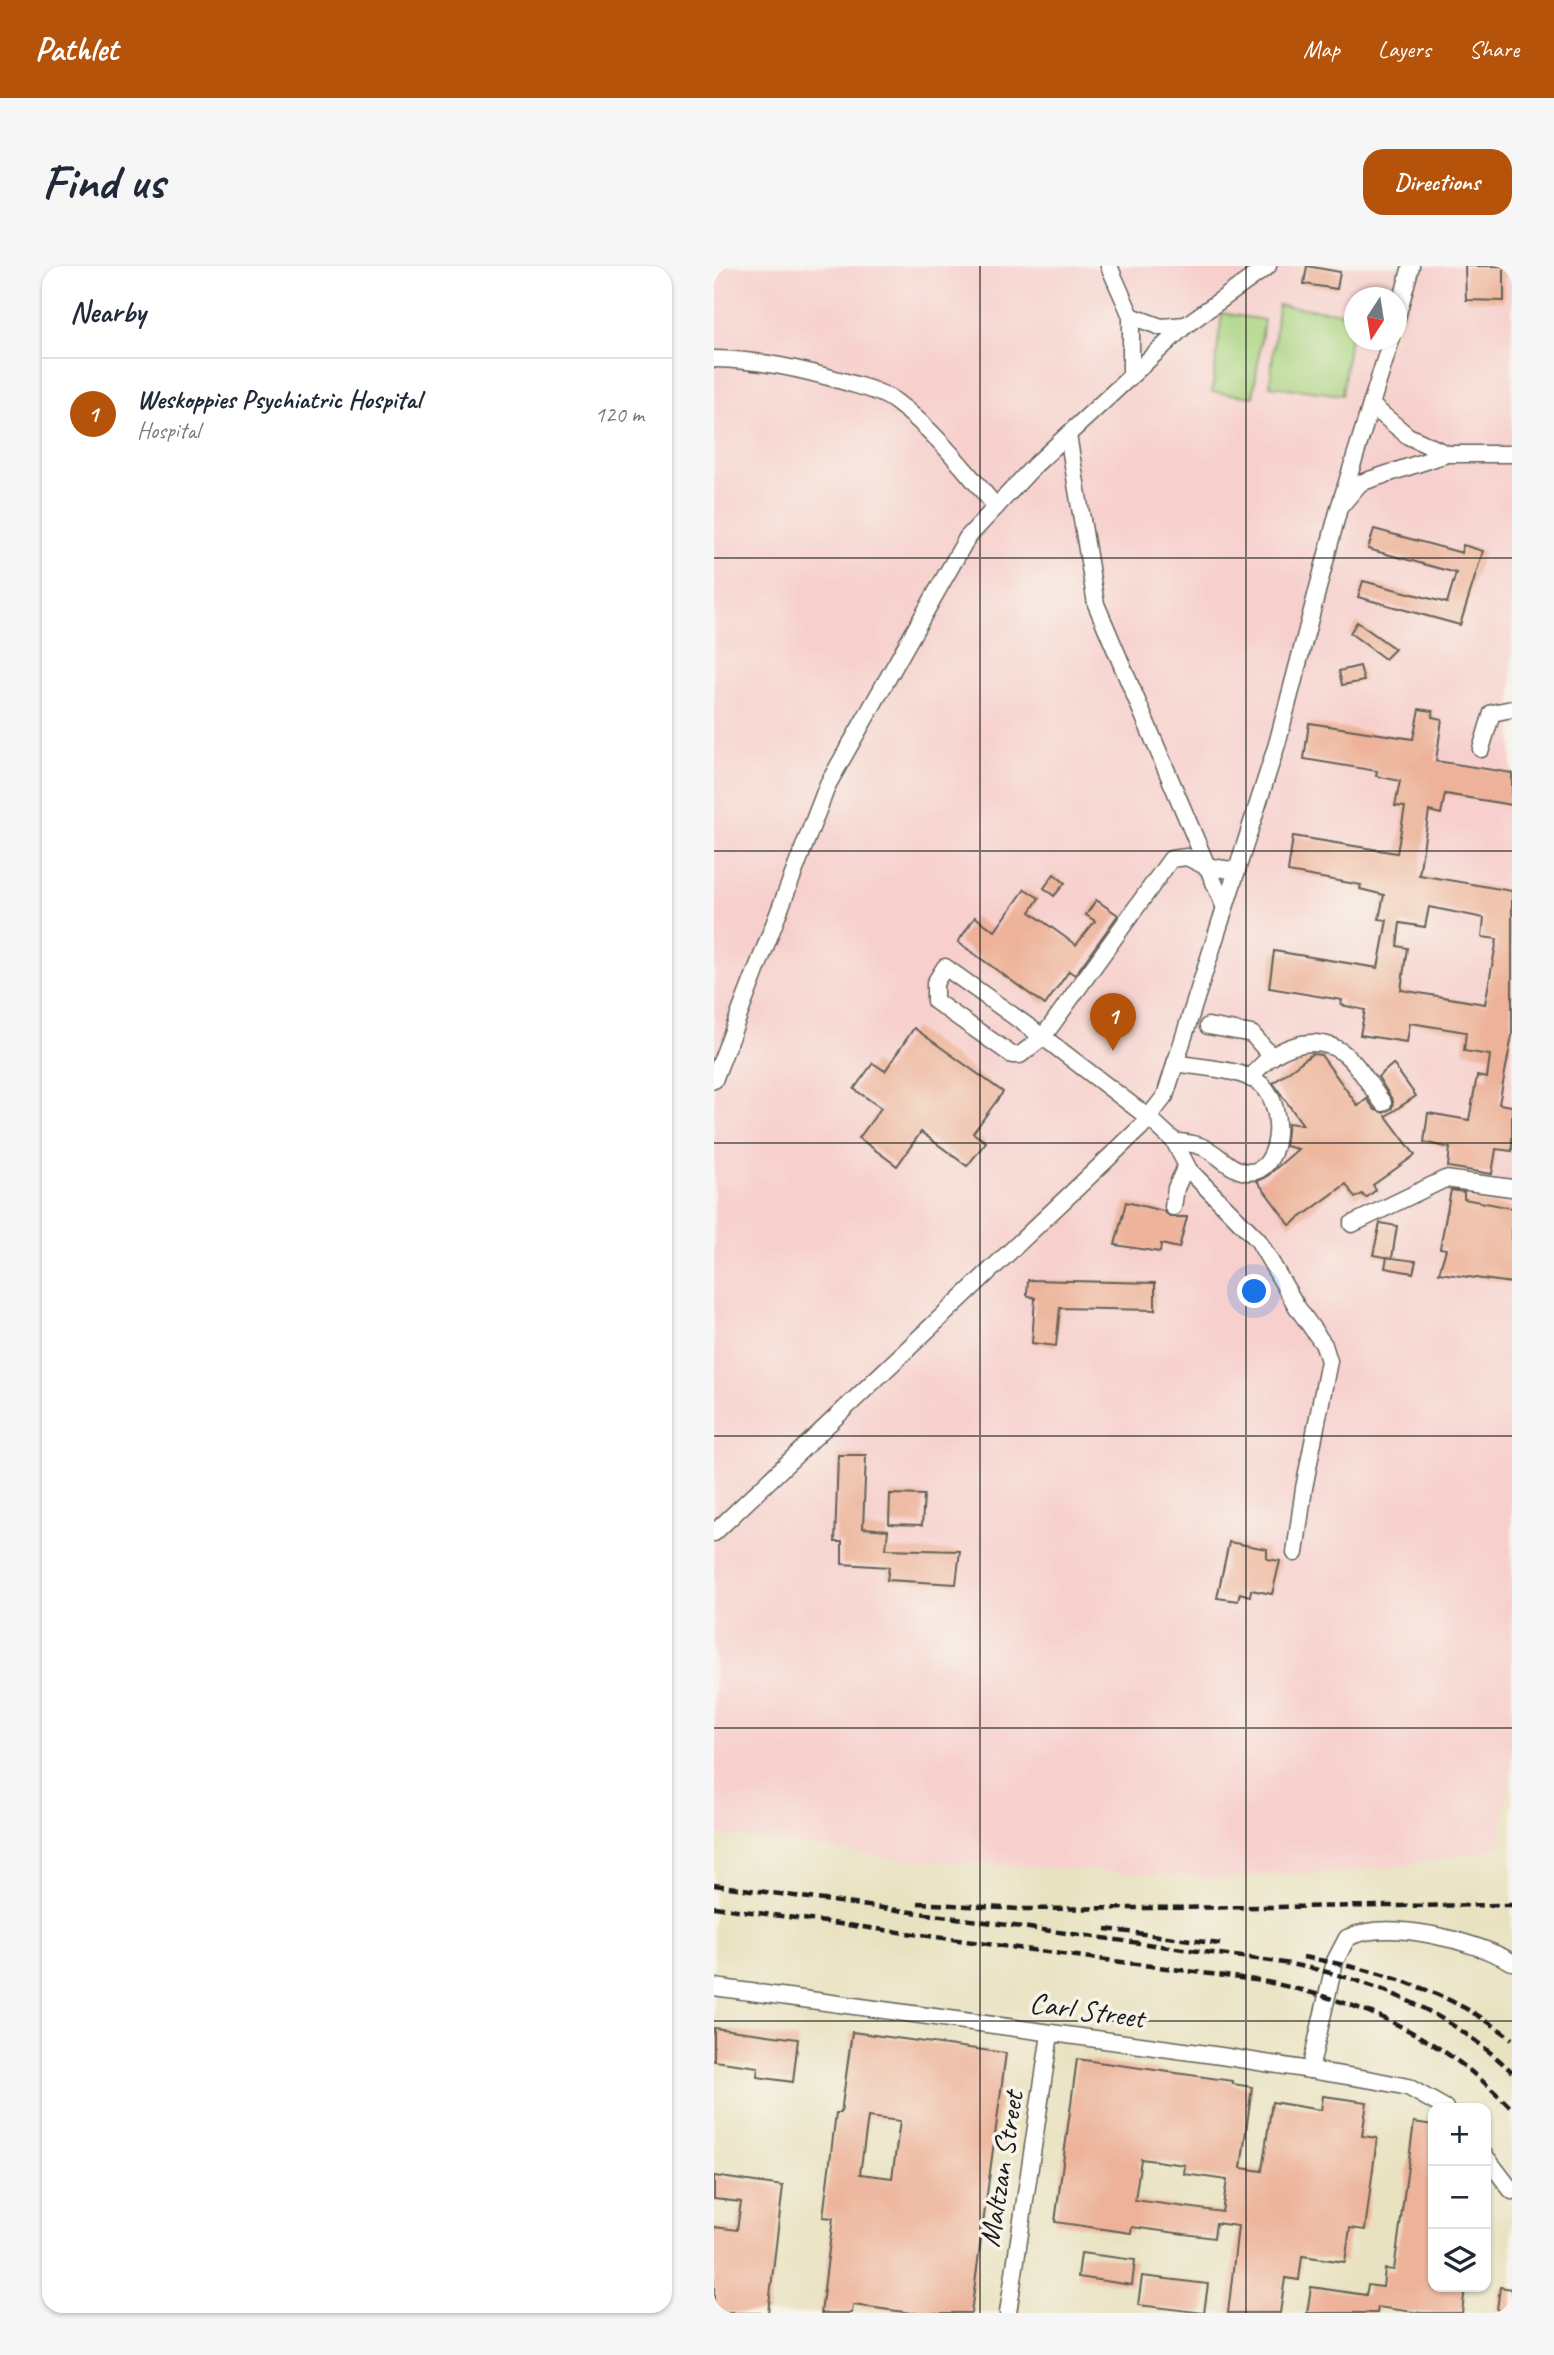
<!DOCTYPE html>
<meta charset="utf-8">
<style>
body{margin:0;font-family:Caveat,sans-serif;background:#f6f6f7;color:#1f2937}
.controls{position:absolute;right:21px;bottom:21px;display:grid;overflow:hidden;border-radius:14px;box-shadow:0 2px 5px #0004}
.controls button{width:63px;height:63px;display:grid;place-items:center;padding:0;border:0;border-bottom:2px solid #e0e1e3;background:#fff;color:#1f2937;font:35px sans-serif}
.compass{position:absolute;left:630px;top:21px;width:63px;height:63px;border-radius:50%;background:#fff;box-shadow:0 2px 5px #0004;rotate:192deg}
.you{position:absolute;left:541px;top:1026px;width:24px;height:24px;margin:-18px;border:5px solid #fff;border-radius:50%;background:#1a73e8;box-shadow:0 0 0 10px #1a73e833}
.badge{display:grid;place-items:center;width:46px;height:46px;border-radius:50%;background:#b45309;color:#fff;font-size:23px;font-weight:700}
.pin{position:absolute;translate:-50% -58px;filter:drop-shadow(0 2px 4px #0008)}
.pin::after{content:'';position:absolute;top:37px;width:24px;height:21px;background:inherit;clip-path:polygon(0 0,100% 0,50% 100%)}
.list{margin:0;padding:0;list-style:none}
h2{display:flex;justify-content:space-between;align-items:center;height:91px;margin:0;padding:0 28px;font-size:30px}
h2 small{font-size:23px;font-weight:400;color:#747a83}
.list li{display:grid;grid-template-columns:46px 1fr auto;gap:21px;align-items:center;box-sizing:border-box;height:112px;padding:0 28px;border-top:2px solid #e0e1e3}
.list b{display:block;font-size:26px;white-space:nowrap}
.list p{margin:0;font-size:23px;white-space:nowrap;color:#747a83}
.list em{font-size:23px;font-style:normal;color:#747a83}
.icon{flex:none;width:38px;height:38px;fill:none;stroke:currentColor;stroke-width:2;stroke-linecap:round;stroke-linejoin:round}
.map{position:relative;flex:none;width:798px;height:2047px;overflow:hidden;border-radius:21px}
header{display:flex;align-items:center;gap:42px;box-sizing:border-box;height:98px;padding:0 35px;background:#b45309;color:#fff}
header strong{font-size:33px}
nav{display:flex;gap:38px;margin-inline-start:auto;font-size:24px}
.intro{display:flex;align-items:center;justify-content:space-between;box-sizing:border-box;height:168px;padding:0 42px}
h1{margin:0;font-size:49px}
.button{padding:18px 32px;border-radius:21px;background:#b45309;color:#fff;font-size:24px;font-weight:700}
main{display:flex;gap:42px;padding:0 42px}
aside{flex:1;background:#fff;border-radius:21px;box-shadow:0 2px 5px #0004}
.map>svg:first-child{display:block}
.built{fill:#f7d0ce;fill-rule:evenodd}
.green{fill:#a7d37f;stroke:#62784e;stroke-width:2}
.building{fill:#edb299;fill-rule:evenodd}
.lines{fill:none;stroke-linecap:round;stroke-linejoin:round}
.minor-casing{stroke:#646156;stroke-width:19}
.minor{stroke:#fff;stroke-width:16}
.rail{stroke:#1c1c1c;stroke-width:4.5;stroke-dasharray:10 5;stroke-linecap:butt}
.grid{fill:none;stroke:#1c1c1c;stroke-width:2;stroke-opacity:0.55}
.labels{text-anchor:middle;stroke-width:7;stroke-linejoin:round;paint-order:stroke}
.street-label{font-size:30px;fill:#1c1c1c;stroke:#f7f3e8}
</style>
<header>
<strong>Pathlet</strong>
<nav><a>Map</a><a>Layers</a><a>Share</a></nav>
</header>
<div class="intro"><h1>Find us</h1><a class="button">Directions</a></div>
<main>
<aside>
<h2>Nearby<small></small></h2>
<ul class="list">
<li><span class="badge">1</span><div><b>Weskoppies Psychiatric Hospital</b><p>Hospital</p></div><em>120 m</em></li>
</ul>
</aside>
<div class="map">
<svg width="798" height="2047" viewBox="0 0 798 2047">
<rect width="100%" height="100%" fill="#f7f3e8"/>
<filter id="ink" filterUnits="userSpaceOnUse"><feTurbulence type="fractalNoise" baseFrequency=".0143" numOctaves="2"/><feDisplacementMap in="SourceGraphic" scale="14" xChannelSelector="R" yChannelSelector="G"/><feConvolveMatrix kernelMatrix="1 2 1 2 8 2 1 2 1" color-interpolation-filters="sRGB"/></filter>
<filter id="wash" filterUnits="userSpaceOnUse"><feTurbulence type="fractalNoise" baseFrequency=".00686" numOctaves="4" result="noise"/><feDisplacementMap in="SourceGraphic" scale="28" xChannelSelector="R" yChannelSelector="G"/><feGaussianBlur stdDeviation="1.57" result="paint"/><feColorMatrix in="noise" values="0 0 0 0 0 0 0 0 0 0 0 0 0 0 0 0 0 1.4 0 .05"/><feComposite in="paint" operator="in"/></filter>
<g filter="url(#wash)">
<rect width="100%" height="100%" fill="#e9e2c1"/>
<path class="built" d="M0,0h798v1497l-13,85 -109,20 -169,10 -321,-19 -186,-26zM640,32h42v42h-42z"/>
<g class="green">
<polygon points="564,39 639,48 628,129 556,120"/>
<polygon points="508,47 550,54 539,131 498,126"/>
</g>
<g id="blocks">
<g class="building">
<polygon points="593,0 626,6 623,23 590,18"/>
<polygon points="751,0 790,0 790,35 752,34"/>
<polygon points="660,263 748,287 749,279 769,285 746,359 644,331 649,315 733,337 742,307 654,283"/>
<polygon points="643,356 681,383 671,393 636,367"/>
<polygon points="646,400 650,415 628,419 625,405"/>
<path d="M705,443l14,2 -1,6 10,2 -6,42 76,12v32l-67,-11 -4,20 -12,-3 -10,64 93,16v145l-13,68 13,2v45l-16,-2 -4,25 -44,-7 2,-19 -26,-6 4,-29 41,7 8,-44 10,2 3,-23 -26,-4 2,-19 -56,-9 -3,19 -47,-7 5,-25 -24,-5 1,-5 -73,-12 5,-37 104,17 9,-48 -8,-1 5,-24 -24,-6 1,-4 -73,-13 5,-36 104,17 8,-46 -10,-1 5,-25 -24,-5 1,-5 -73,-12 5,-36 104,16zM715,641l55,11 -2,19 15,2 -12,65 -84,-14 6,-42 -10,-2 3,-23 25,4z"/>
<polygon points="340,608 351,617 340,630 330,622"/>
<polygon points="311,623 325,632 316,646 362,679 381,655 372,649 382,634 404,649 361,709 355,705 331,739 244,676 261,651 281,665"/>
<polygon points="200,762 289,826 259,867 272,876 253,900 207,866 183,900 145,872 167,842 140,823 159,797 171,805"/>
<polygon points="598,788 607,789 644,840 653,833 661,844 670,847 678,842 679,835 664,811 679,798 702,830 672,850 701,889 659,919 662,924 652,932 648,928 641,932 632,918 576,959 543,915 551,912 584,883 571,880 574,857 589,859 559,817"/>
<polygon points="737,924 750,926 750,933 798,942 798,1017 725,1007 732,983 726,982"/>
<polygon points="412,936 449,945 457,951 473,951 465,982 447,978 446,986 401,979"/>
<polygon points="666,957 683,960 678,992 702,995 699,1007 671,1002 673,991 677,992 659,989"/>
<polygon points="314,1014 441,1017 441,1044 346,1042 342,1080 318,1077 321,1032 313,1029"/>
<polygon points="124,1189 152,1189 149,1262 174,1264 172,1283 246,1285 242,1318 173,1314 175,1301 128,1298 128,1276 121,1276"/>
<polygon points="176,1228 210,1229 208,1259 175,1258"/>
<polygon points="515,1276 553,1283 553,1293 566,1295 558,1328 537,1324 536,1330 526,1327 524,1335 503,1332"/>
<polygon points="0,1762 84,1773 79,1816 43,1811 44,1801 0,1795"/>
<path d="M138,1766l154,21 -35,260h-60l-58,-8 -1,8h-31l12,-95 -10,-1 13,-104h5zM154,1851l32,4 -8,57 -32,-4z"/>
<path d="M363,1793l156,22v3l19,3 -11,81 21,3 10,-69 49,8 2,-14 44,6 -5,34 15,2 -12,92 -15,-2 -5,34 -43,-6 -3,24 -14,-2 -5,35h-52l10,-87 -22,-3 -2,15 -82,-11 -1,6 -76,-11zM427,1893l44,6 -1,9 43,6 -5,32 -87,-12z"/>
<polygon points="700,1856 719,1859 719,2021 751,2021 748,2047 707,2047 664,2041 663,2047 593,2047 597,2021 652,2029 654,2019 669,2021 671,2003 680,2004"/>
<polygon points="0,1910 69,1920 54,2047 0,2047 0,1961 23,1964 27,1936 0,1933"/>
<polygon points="367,1987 421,1994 418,2019 364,2011"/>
<polygon points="428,2010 494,2018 490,2047 424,2039"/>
<polygon points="786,2021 798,2023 798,2046 783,2044"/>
</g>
</g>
</g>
<g filter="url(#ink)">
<use href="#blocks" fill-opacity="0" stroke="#646156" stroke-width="2"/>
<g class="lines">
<defs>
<g id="minor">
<polyline points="395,0 417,50 417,109"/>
<polyline points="417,50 447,61 472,59"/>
<polyline points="682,55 697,0"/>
<path d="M0,93c47,1 87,10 132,23 16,5 35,9 50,20 38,28 70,69 100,105"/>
<polyline points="657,139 694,170 733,188 798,188"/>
<polyline points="354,169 382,338 510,640"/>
<polyline points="630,236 646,217 733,188"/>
<polyline points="767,483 778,447 798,443"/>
<polyline points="523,605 491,600 473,591 457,593 329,771 306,789 298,789 221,735 221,717 231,701 329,771 435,852 460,875 475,904 544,974 583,1041 610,1079 615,1095 590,1222 581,1287"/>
<polyline points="494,760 538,768 558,791"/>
<path d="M537,813c16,-29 62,-48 91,-27 16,11 29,36 41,51"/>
<polyline points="0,814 114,518 253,272 321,199 472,59 554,0"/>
<path d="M460,875c9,2 18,2 26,5 17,5 28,24 47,26 35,2 39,-65 15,-87 -20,-17 -62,-17 -87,-22"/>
<polyline points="459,941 462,922 472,900"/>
<polyline points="638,958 731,913 798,922"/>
<polyline points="0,1267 427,861 451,830 563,478 625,242 677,74"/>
<polyline points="0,1721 507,1790 659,1814 694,1821 731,1842"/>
<path d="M596,1804l25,-109 12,-23c40,-20 128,3 165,24"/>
<polyline points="772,1891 798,1925"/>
<polyline points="294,2047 336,1768"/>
</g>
</defs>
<use href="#minor" class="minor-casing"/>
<use href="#minor" class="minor"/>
<g class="rail">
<path d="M0,1619l557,76c90,13 175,47 241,111"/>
<polyline points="204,1637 305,1643 798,1639"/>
<path d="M0,1641l548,74c101,21 177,53 250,128"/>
<polyline points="392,1663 506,1678"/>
<path d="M589,1691c76,13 148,34 209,82"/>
</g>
</g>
</g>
<path class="grid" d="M266,0v2047M532,0v2047M0,292h798M0,585h798M0,877h798M0,1170h798M0,1462h798M0,1755h798"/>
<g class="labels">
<g class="street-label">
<text transform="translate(373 1744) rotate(8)" y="10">Carl Street</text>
<text transform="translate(287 1903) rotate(-81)" y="10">Maltzan Street</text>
</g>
</g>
</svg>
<div class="controls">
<button>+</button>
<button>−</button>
<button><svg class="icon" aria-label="layers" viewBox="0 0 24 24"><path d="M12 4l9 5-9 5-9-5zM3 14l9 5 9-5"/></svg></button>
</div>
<svg class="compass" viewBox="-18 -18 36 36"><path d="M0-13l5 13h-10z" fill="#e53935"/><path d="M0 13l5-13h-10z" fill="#747a83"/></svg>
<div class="you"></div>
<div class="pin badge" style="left:399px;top:785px">1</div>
</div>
</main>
